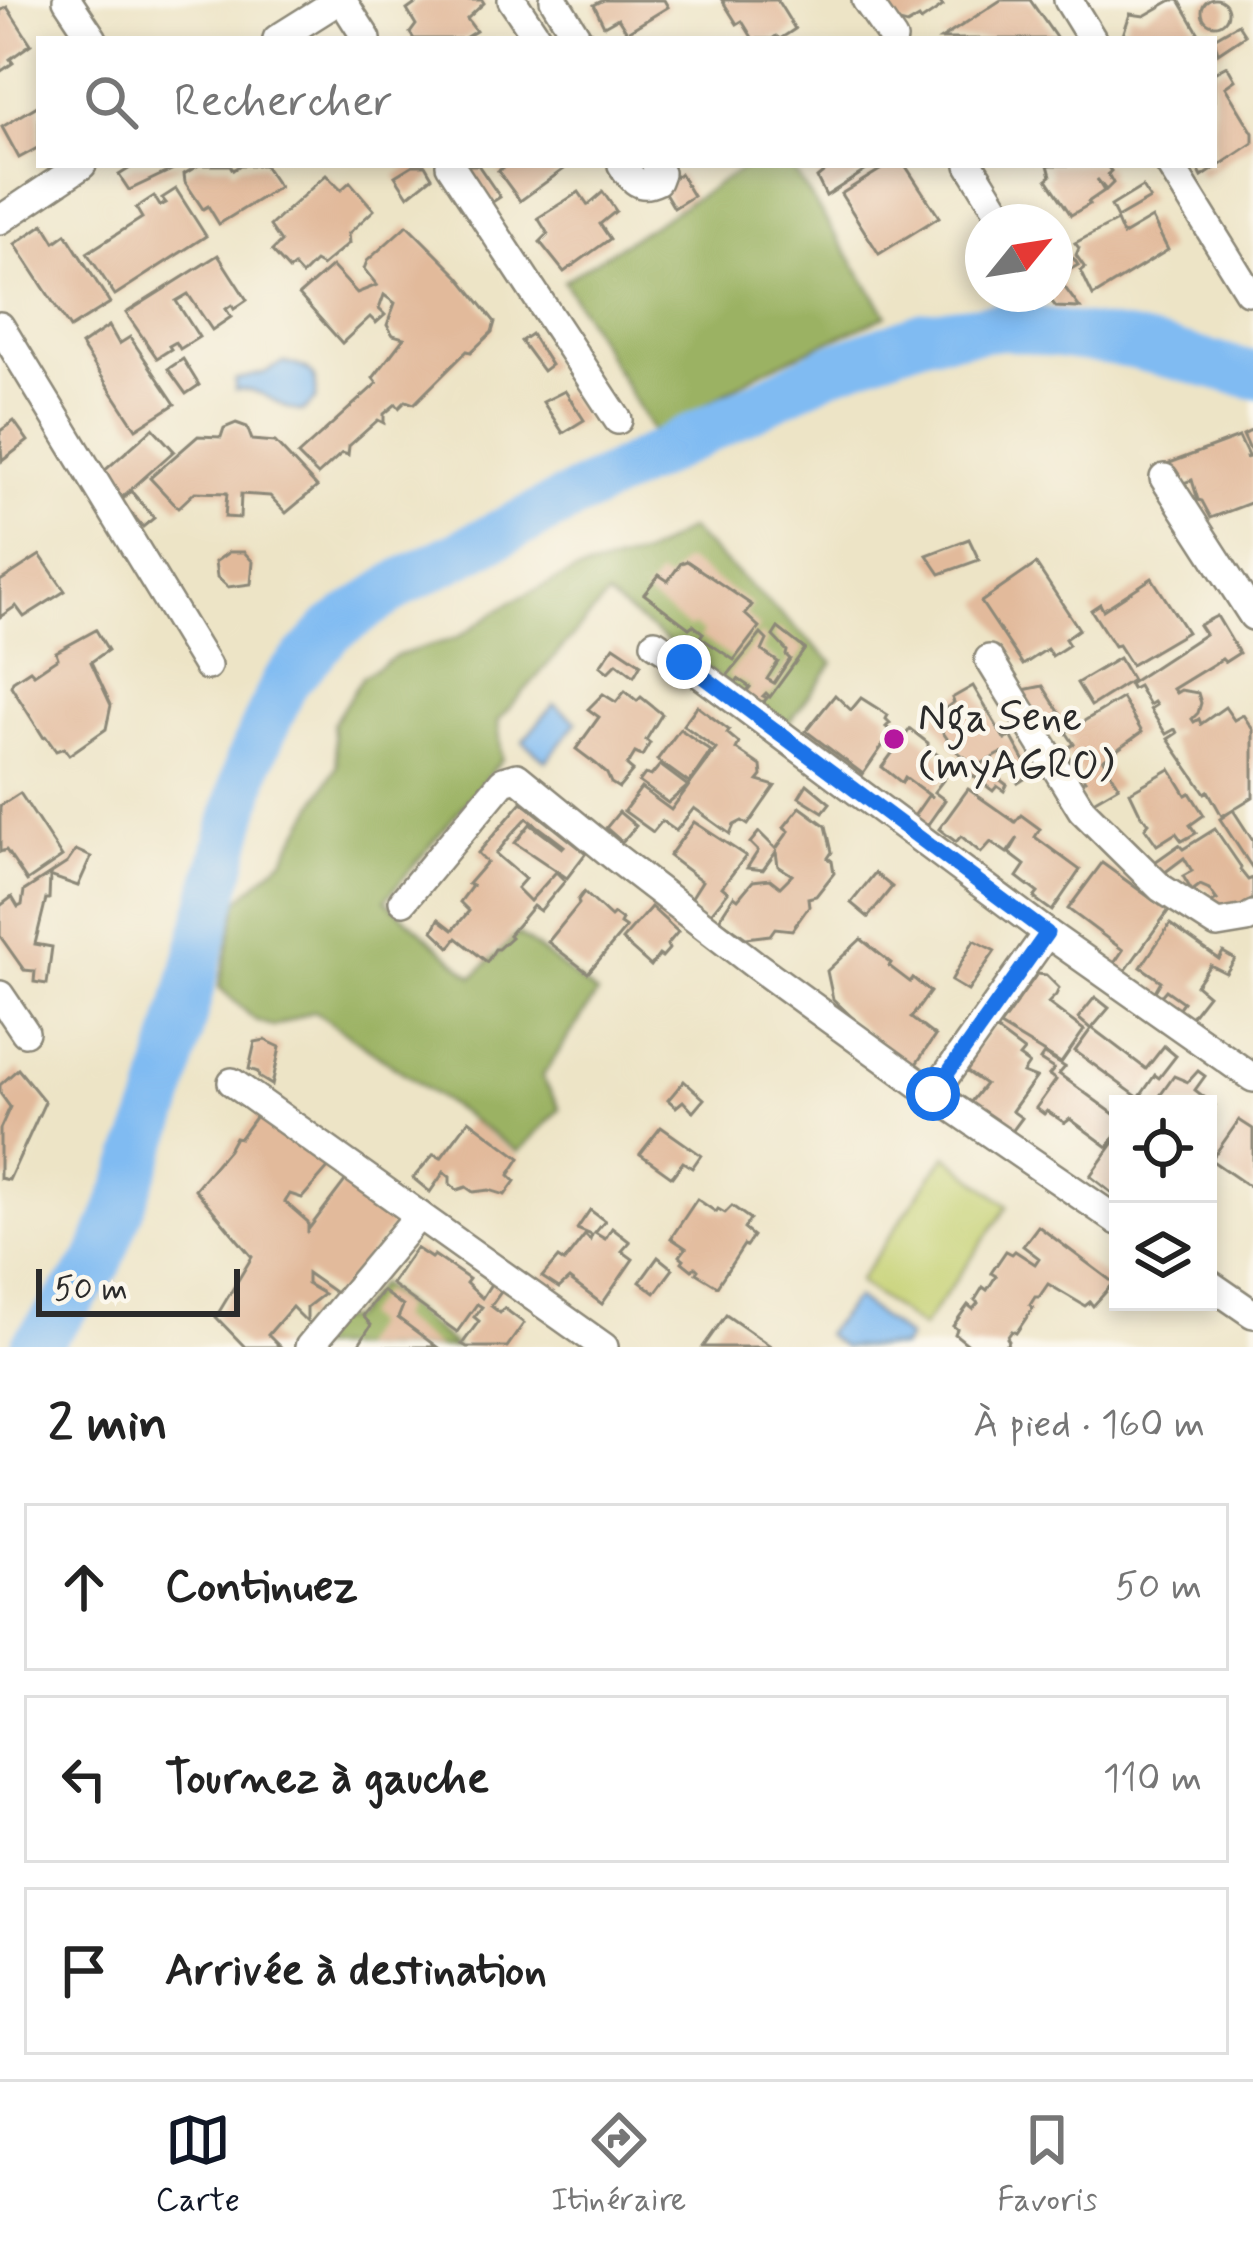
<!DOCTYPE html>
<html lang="fr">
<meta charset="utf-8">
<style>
body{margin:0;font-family:Mynerve,sans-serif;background:#f6f6f6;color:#222}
.controls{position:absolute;right:36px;bottom:36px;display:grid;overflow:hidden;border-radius:0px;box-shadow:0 6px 18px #0003}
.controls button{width:108px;height:108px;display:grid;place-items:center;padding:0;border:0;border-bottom:3px solid #e0e0e0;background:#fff;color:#222;font:60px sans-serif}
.compass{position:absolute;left:965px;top:204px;width:108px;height:108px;border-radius:50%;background:#fff;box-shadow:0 6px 18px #0003;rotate:60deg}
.scale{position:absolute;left:36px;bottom:30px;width:204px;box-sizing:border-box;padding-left:12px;border:6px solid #2b2b2b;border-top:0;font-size:33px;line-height:42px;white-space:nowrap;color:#2b2b2b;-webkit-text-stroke:9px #fbf7ec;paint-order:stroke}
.stop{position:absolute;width:36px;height:36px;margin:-27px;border:9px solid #1a73e8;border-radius:50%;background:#fff}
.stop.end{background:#1a73e8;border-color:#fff;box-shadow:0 3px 12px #0008}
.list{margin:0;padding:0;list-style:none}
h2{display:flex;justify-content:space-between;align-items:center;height:156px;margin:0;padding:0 48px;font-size:51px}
h2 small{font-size:39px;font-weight:400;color:#767676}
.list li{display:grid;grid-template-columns:78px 1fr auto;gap:36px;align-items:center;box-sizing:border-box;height:168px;margin:0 24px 24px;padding:0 24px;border:3px solid #e0e0e0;border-radius:0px}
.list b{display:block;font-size:45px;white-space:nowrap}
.list em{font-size:39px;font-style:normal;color:#767676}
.icon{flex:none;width:66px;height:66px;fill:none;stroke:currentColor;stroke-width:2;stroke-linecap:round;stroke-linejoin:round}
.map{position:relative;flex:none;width:1253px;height:1347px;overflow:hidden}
.search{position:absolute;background:#fff;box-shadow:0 6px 18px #0003;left:36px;right:36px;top:36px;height:132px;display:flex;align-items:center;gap:30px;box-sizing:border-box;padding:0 42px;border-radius:0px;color:#767676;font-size:45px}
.sheet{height:732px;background:#fff}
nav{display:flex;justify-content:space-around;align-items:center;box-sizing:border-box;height:168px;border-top:3px solid #e0e0e0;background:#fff;font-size:33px;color:#767676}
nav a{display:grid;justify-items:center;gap:6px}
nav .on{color:#111827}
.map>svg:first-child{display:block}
.green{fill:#c4d071;stroke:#787e4e;stroke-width:3}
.forest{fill:#9bb263;stroke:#636e47;stroke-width:3}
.water{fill:#80bbf2;stroke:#56738e;stroke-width:3}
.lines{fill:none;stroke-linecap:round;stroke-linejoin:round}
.river{stroke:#80bbf2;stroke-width:48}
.building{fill:#e2ba9b}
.minor-casing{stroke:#8c8878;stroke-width:32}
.minor{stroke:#fff;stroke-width:27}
.route{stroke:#1a73e8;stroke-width:15}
.poi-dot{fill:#b5179e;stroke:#fbf7ec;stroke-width:4.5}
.labels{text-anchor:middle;stroke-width:9;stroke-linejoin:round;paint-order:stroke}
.poi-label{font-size:42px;fill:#2b2b2b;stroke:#fbf7ec;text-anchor:start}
</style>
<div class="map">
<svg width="1253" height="1347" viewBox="0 0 1253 1347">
<rect width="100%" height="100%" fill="#fbf7ec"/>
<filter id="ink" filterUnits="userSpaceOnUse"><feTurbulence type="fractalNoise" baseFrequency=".00833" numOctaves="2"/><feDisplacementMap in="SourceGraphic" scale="24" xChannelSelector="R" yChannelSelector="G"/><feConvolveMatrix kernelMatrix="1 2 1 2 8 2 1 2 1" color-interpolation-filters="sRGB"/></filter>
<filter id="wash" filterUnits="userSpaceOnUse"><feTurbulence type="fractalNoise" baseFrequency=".004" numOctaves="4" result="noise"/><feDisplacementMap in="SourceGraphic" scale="48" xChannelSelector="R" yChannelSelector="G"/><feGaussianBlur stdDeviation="2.7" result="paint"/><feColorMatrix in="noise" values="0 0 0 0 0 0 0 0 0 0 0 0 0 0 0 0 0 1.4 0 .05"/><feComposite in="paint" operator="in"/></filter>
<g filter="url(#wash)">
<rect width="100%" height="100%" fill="#ede4c6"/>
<polygon class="green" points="946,1155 1008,1206 922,1328 858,1282"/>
<g class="forest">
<polygon points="748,165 790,165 887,315 760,372 655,436 564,281"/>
<polygon points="689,529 833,663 786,727 607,597 498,721 502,759 385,900 473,977 518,934 597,994 542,1077 560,1109 518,1152 314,1011 273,1027 255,1020 219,987 238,901 284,858 337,766 333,724 363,676 399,655 457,638 512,601 575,572 644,555"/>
<polygon points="379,1284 456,1347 289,1347 307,1322 352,1318"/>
</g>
<g class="water">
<path d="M284,362c25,7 34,7 32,37l-13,12c-25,1 -33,-24 -68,-21v-10l29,-7z"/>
<polygon points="554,704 577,722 546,761 523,741"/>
<polygon points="855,1298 908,1338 902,1347 842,1347 825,1334"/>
</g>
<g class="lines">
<polyline class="river" points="34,1347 99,1262 160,1105 249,762 285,682 333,629 403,582 829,369 924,335 1005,326 1132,345 1253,375"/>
</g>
<g id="blocks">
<g class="building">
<circle cx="1215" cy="12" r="13"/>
<polygon points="421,0 482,0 484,3 467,19 476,31 463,39 414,39 410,33 416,25 407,10"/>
<polygon points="604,0 664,0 668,7 627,32 618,18 604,26 594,5"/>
<polygon points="722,0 777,0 795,29 780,39 776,36 772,39 753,39 742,21 737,24"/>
<polygon points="878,0 938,0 943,6 921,21 919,18 907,25 892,21"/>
<polygon points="1001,0 1030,0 1057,39 941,39"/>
<polygon points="1172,0 1179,0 1202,39 1122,38 1130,14 1144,16"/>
<polygon points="7,7 31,44 10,59 13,63 0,72 0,11"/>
<polygon points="1238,24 1245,35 1218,53 1214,38"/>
<polygon points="1227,66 1235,80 1225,87 1253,133 1253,143 1202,177 1196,165 1214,165 1214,73"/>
<polygon points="39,105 39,147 19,158 2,127"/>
<polygon points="135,165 182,165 129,190 119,175"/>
<polygon points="199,165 230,165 233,170 240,165 264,165 279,187 219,224 208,206 203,209 185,182 184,174"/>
<polygon points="413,165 425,165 432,177 408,196 395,176"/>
<polygon points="466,165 478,165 500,197 491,203"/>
<polygon points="507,165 562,165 564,169 520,201 498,171"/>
<polygon points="827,165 874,165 826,196 817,178 828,169"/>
<polygon points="888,165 905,165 939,217 879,254 841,194"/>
<polygon points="1048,165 1106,165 1111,171 1108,174 1113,183 1106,190 1097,179 1104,191 1088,202 1090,204 1071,215 1047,179 1051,176"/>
<polygon points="680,174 693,196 674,208 661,186"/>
<polygon points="326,175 341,190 350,182 374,210 348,234 349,243 322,266 315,262 302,275 294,266 289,270 272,251 281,242 270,226"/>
<polygon points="1142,187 1150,199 1117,218 1111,206"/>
<polygon points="176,189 206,236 115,295 87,253 142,218 136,208 154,196 160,206 166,203 162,198"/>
<polygon points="579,192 588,205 603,192 616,211 600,224 610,239 564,272 540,242 548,234 538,218"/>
<polygon points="1152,218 1168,250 1093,296 1081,271 1085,268 1076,255 1079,248 1075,243 1117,221 1123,235"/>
<polygon points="44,224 55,242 66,234 110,303 70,328 15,244"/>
<polygon points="407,225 459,277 495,322 492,332 471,352 467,351 414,404 406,401 399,408 396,404 384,414 384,423 378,420 349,446 348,455 342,453 318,475 298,455 377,383 373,378 404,338 393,335 387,325 395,303 384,295 379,309 385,315 376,323 370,317 342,343 299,295 332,266 357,293 377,285 364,269 367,261"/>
<polygon points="1062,253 1074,259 1078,265 1057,277 1080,308 1056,307 1046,294 1055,294 1055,257"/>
<polygon points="218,255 247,300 234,309 232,305 226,309 231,317 212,330 188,294 176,301 199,337 180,349 176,342 169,346 171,349 157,358 126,313"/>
<polygon points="109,326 119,344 130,337 175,404 136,429 81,345"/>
<polygon points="531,334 551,365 543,371 521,341"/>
<polygon points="183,359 199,385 186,394 168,369"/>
<polygon points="565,391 584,420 563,433 543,402"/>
<polygon points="14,421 28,441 2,461 0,431"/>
<polygon points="236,423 247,427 252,440 275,442 317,487 286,513 270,496 241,494 240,518 225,517 227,493 195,492 178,508 150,478 198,436 221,437 224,428"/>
<polygon points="153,428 174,451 120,499 103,472"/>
<polygon points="1253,430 1253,502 1211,518 1202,501 1198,500 1192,480 1175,486 1167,464 1239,437 1248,456 1245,458 1253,456 1243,435"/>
<polygon points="131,491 154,518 143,527 121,501"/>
<polygon points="969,539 979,560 940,574 927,555"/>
<polygon points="229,552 244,552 253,562 251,584 228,587 217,577 215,562"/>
<polygon points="40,555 65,591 24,617 16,606 0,617 0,581"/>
<polygon points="687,561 752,605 745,614 759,627 734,660 700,637 703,633 693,625 689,628 644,594 659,575 668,581 681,563"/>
<polygon points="1036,564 1079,629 1065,639 1069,645 1052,656 1047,649 1023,665 981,602"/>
<polygon points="1152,578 1187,632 1131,665 1118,645 1114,646 1091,610 1100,604 1103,610"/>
<polygon points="1217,616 1239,653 1225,662 1222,659 1173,689 1176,693 1181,690 1198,693 1201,703 1198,713 1192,719 1194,722 1199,719 1201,724 1225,707 1234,720 1243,715 1253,730 1253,797 1222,816 1208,791 1205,793 1168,739 1177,733 1175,729 1166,734 1150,709 1156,705 1154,702 1149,705 1138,686 1132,689 1129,684 1205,634 1199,625"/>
<polygon points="778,628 805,649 770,697 766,693 763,696 767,698 757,710 741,698 750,687 738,679 736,682 727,676 761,634 767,640 762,651 778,662 767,679 774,683 790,659 786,655 787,651 773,636"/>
<polygon points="96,630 108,650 91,662 111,705 106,729 69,755 64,748 56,751 46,737 44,738 11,686 13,681 30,670 34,674 58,658 56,652"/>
<polygon points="614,646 641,664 634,676 617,663 608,672 600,666"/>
<polygon points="1119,658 1132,680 1091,706 1077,683"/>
<polygon points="973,686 1005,740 1011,736 1032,774 1018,783 1002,753 975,767 981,765 1007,785 1004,791 997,786 993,791 968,772 974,764 955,750 933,718 954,702 952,698"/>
<polygon points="1043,686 1066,723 1047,735 1018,691"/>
<polygon points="625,691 637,701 641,697 662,714 646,740 650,743 642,756 635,753 627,766 633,771 619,788 611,783 607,774 596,764 576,749 599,717 588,709 603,694 616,702"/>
<polygon points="835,695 851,710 861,698 888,715 886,719 890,723 886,727 892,732 863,774 806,731"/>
<polygon points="1122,698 1142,732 1103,760 1119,786 1088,804 1077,785 1085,780 1064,750 1074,744 1066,732"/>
<polygon points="697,706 729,730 727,733 739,743 736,749 761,766 762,776 758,781 775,786 748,825 742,821 734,825 730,834 694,808 676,831 662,821 653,832 624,811 641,788 671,810 716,749 683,725"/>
<polygon points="680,729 711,751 689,783 657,760"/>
<polygon points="910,729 928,743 928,748 954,766 934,792 945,800 924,830 912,819 928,796 932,797 905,777 902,783 882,767"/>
<polygon points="660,765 688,786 668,803 639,782 645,774 651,776"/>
<polygon points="1170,769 1186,795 1190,793 1204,815 1190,825 1196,833 1182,841 1176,833 1157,845 1145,828 1149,823 1141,815 1130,792"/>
<polygon points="807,784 830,803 823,812 799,797"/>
<polygon points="968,789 1015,822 1021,815 1040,829 1035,837 1080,870 1052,911 1034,898 1038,893 1017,877 1025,865 1009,853 1018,838 1007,853 991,842 981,853 961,836 956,842 939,829"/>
<polygon points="20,793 62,857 27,881 6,850 0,852 0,806"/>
<polygon points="522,802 586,853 567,878 515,843 530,824 562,848 564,846 527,818 512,834 496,854 525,879 517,888 530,901 556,872 565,881 540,911 533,906 509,935 511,937 498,949 495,949 487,962 457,938 450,947 433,931 439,919 453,930 469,911 460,902 472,886 468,884 487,862 478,853"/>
<polygon points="800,807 826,826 832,852 828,858 832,861 834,873 816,896 808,898 809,906 792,930 775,928 770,935 746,938 719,919 734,896 738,899 753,881 770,879 780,887 792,875 778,866 776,852 763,870 747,868 758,851 750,843 759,832 776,849 789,831 784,827"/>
<polygon points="1233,810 1253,841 1253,869 1220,819"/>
<polygon points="619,812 636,826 622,842 606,828"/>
<polygon points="694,822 746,856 722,887 728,892 704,922 690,900 702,881 669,856"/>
<polygon points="1215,829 1241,867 1240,870 1248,880 1253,878 1253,899 1226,916 1209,904 1217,900 1209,889 1200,885 1192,891 1183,876 1192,871 1184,858 1164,873 1152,864 1179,845 1183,849"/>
<polygon points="76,850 91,857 78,886 50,876 49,899 46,899 35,944 52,947 47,984 34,982 35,971 24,970 0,936 0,906 12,897 18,907 22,905 24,891 67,863"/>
<polygon points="1102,863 1160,905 1164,901 1171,907 1123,974 1113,965 1123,950 1068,909"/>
<polygon points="875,873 892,887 868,917 851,903"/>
<polygon points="584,892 611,917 614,914 622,920 620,924 626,928 588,973 548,942 579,904 578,900"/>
<polygon points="651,907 678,932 667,945 669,949 662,957 659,955 651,966 622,940"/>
<polygon points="1170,924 1219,959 1223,952 1235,959 1226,973 1210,965 1196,985 1208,995 1190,1018 1177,1010 1183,1002 1166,990 1160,997 1154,993 1161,981 1141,967"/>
<polygon points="861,939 891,963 889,966 910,982 913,978 930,992 911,1018 935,1036 910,1073 833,999 827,971"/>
<polygon points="974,940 995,951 968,991 951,981"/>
<polygon points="1037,974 1046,975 1059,988 1056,995 1048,1003 1084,1030 1061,1063 1000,1026"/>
<polygon points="1095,997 1109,1008 1092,1028 1146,1069 1164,1046 1176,1056 1159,1078 1155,1075 1139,1098 1075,1051 1091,1029 1078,1018"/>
<polygon points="993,1028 1024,1051 1019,1057 1029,1064 1023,1073 1036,1078 1012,1111 1022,1118 1008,1137 966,1108 985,1084 960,1067"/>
<polygon points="265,1040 280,1047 272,1085 259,1077 258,1072 249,1069 255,1042"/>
<polygon points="1044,1054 1065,1067 1059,1074 1118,1117 1118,1131 1108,1147 1070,1119 1065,1123 1047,1111 1044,1114 1036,1108 1056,1080 1049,1075 1054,1069 1040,1060"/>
<polygon points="18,1069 45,1102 9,1180 0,1178 0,1129 10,1107 0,1093 0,1085"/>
<polygon points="1198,1071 1205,1076 1195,1090 1213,1104 1154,1104 1174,1076 1188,1082"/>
<polygon points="684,1081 704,1099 693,1112 683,1101 676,1107 668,1100"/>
<polygon points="258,1113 329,1167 302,1198 290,1194 285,1202 308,1222 308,1230 348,1177 401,1214 337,1294 307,1273 307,1284 324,1294 307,1307 307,1322 292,1307 268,1335 280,1347 245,1347 216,1317 252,1257 195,1189 228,1150 235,1137 240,1138"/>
<polygon points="469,1120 520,1158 509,1175 515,1181 505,1195 489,1190 473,1192 466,1187 457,1190 450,1184 450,1177 444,1172 430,1192 413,1178 434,1154 441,1158"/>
<polygon points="1239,1120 1253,1129 1253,1189 1211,1160"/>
<polygon points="661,1127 701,1155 692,1168 683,1162 672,1177 640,1154"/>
<polygon points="1118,1137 1118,1198 1090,1176"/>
<polygon points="697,1199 716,1212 718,1209 725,1213 732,1206 750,1219 744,1229 753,1236 746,1246 744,1245 717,1286 696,1273 698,1270 695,1267 692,1270 682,1262 684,1259 680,1256 686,1248 671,1238"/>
<polygon points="590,1210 605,1221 595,1233 605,1239 612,1228 630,1242 622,1251 633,1259 602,1304 569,1279 559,1288 542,1277 558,1258 564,1262 585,1235 590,1240 592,1235 577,1229"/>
<polygon points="1038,1226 1114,1283 1093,1306 1090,1302 1085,1306 1048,1284 1039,1297 1035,1297 1030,1305 1033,1308 1016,1333 1012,1331 1007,1338 1009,1341 1005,1347 971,1347 955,1334 957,1329 953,1326 968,1305 973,1309 978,1303 975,1300 983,1287 987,1290 996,1276 991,1273 1006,1251 1012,1254 1015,1251 1035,1264 1039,1258 1023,1246"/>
<polygon points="416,1248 431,1258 434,1255 469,1279 466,1283 482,1298 493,1281 503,1289 491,1306 500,1313 504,1308 524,1323 507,1347 467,1347 462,1344 479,1321 474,1317 482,1307 477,1304 457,1332 391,1284"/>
<polygon points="658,1257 673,1269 655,1293 640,1282"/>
<polygon points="382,1291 403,1306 398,1318 437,1347 357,1347 371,1325 363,1316"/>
<polygon points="726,1315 772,1347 703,1347"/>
</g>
</g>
</g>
<g filter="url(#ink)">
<use href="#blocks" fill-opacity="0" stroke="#8c8878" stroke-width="3"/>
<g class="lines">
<defs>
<g id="minor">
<polyline points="67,0 93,39"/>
<polyline points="342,0 367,39"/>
<polyline points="512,0 538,39"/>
<polyline points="554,0 578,39"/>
<polyline points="866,0 893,39"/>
<polyline points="1068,0 1092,39"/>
<polyline points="277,39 339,0"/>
<polyline points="450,165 618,420"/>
<path d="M622,165c10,14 17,25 35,16l3,-8 -4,-8"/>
<polyline points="970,165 1005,222"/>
<polyline points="1170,165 1248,291"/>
<polyline points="0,220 82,165"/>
<polyline points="0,326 207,666"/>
<polyline points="1164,478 1253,616"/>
<polyline points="655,643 684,662 1047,933 1253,1078"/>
<polyline points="989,659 1082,810 1161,888 1217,924 1247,919 1253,915"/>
<polyline points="403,901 503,781 517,777 615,857 754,964 933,1094 1118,1221"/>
<polyline points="0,995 25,1032"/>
<polyline points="232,1082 604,1347"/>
<polyline points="933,1094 1047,933"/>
<polyline points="1208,1283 1253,1314"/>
<polyline points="309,1347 419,1215"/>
</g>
</defs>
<use href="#minor" class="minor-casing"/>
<use href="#minor" class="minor"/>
</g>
</g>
<g class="lines" filter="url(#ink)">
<polyline class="route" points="684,662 1047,933 933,1094"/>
</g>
<circle class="poi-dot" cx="894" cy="739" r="12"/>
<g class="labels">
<g class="poi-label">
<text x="918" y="730">Nga Sene<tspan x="918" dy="48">(myAGRO)</tspan></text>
</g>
</g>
</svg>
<div class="controls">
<button><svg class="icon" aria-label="locate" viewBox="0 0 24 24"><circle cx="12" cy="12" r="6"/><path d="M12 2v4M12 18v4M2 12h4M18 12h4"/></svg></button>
<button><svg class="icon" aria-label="layers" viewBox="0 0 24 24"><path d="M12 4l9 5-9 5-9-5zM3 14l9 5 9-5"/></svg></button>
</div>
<svg class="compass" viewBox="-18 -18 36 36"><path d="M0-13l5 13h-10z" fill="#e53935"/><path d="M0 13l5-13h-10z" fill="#767676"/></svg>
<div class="scale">50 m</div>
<div class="stop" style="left:933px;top:1094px"></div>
<div class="stop end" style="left:684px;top:662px"></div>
<div class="search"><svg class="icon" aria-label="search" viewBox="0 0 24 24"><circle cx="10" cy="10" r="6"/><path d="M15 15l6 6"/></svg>Rechercher</div>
</div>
<section class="sheet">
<h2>2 min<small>À pied · 160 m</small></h2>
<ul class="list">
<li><svg class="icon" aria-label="ahead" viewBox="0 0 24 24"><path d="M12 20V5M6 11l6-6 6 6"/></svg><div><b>Continuez</b></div><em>50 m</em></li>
<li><svg class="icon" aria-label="left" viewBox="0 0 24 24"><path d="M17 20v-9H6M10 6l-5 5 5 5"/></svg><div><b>Tournez à gauche</b></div><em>110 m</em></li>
<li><svg class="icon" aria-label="arrive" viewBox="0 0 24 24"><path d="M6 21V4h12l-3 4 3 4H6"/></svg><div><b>Arrivée à destination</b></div></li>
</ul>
</section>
<nav>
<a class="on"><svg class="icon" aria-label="map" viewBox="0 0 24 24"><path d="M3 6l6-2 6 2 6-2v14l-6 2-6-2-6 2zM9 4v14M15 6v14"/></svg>Carte</a>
<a><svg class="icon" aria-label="directions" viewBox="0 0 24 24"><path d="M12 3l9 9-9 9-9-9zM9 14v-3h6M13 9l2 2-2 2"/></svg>Itinéraire</a>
<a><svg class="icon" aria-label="saved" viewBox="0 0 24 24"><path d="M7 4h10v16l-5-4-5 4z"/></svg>Favoris</a>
</nav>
